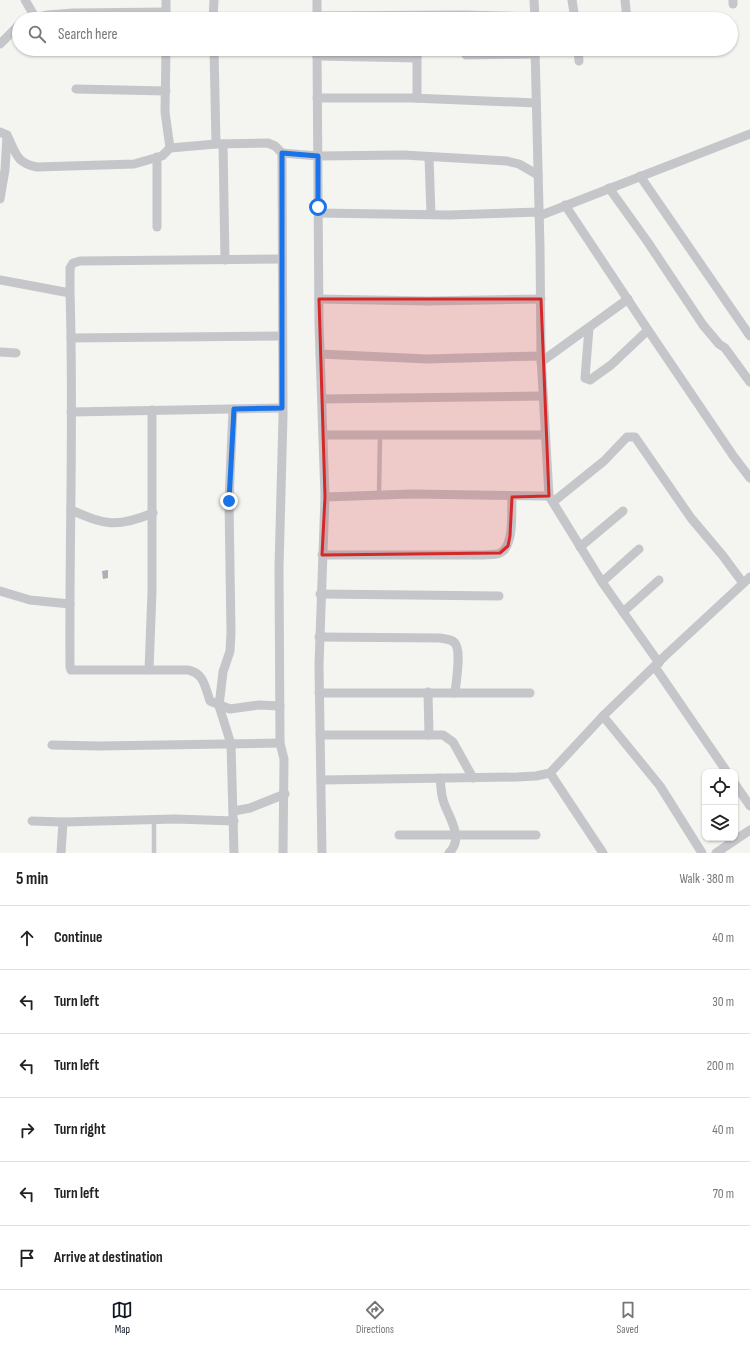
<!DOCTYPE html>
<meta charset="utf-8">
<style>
body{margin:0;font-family:"Sofia Sans Condensed",sans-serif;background:#f2f2f2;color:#222}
.controls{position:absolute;right:12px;bottom:12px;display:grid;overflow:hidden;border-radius:8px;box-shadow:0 1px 3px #0004}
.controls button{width:36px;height:36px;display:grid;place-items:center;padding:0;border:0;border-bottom:1px solid #e0e0e0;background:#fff;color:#222;font:20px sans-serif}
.stop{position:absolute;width:12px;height:12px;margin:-9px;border:3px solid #1a73e8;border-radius:50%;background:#fff}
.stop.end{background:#1a73e8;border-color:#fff;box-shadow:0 1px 4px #0008}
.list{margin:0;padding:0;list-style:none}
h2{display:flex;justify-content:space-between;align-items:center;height:52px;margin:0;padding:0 16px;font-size:17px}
h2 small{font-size:13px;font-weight:400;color:#767676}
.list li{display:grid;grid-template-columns:26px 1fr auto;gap:12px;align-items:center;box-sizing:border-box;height:64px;padding:0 16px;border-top:1px solid #e0e0e0}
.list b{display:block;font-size:15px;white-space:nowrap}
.list em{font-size:13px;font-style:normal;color:#767676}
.icon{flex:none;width:22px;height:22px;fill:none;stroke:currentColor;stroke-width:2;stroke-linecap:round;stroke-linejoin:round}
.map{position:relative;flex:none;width:750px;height:853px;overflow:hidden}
.search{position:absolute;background:#fff;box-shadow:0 1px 3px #0004;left:12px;right:12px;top:12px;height:44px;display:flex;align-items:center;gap:10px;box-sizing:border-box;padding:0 14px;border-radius:22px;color:#767676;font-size:15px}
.sheet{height:436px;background:#fff}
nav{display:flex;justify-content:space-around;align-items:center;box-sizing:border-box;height:56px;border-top:1px solid #e0e0e0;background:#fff;font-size:11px;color:#767676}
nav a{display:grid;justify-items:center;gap:2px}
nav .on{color:#111827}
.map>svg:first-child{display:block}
.building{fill:#aab0b6}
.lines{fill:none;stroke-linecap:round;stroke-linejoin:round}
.lane{stroke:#c4c6ca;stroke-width:4.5}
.street{stroke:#c4c6ca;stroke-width:9}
.route{stroke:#1a73e8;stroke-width:5}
.marked{fill:#d62828;fill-opacity:0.2;stroke:#d62828;stroke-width:3;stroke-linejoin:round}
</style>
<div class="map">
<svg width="750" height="853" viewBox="0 0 750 853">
<rect width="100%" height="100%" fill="#f4f4f0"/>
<polygon class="building" points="108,570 108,578 103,579 102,571"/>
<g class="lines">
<g class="lane">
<polyline points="379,495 380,436"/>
<polyline points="154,820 154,853"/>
</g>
<g class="street">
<polyline points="25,0 35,17"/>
<polyline points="317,0 317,19"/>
<polyline points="534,0 535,19"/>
<polyline points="572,0 575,19"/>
<polyline points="625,0 627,19"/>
<polyline points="733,0 733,4"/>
<polyline points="317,16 463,15 535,17"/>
<polyline points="29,19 48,15 73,13 166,12"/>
<polyline points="166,19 166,0"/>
<polyline points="213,19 214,0"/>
<polyline points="0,44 19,25"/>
<polyline points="166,49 165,112 170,148"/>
<polyline points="214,49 216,144"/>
<polyline points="317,49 319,324 325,497 319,665 322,853"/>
<polyline points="535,49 540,248 541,356 549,496 602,582 659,663"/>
<polyline points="578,49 579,61"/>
<polyline points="466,55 535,54"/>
<polyline points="317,56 417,58"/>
<polyline points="76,89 166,91"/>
<polyline points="317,98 412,98 536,103"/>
<polyline points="417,98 417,49"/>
<path d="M0,132l7,3c9,18 9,28 30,32l97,-3 28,-8 8,-8 46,-4 52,-1 7,3 7,7 36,3 86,-1 103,6 12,3 19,11"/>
<polyline points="223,144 225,260"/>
<polyline points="282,153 283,416 279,568 280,743 284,759 283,853"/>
<polyline points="429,157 431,214"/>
<polyline points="640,176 750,336"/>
<polyline points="609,188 647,241 703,325 719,344 725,348 750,382"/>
<polyline points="0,199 5,170 7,136"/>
<polyline points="565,205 648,330 734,457 750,478"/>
<polyline points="318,213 449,215 539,212"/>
<polyline points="539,216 750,134"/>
<polyline points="157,227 157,157"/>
<polyline points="0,280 70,293"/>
<polyline points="319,299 428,301 541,299"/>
<polyline points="589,328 585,378 590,380 611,365 648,330"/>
<polyline points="71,338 282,336"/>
<polyline points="0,352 16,353"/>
<polyline points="320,354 427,359 541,356"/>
<polyline points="541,362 628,299"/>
<polyline points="322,399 543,396"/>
<polyline points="233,409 229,501 231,633 230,651 223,672 219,706 231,744 234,853"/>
<polyline points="71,412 282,408"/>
<polyline points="323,435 544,435"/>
<polyline points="325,497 412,494 549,496"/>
<polyline points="553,502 604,461 627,437 635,437 691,518 723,556 743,583"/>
<path d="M71,510c35,15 45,18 82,3"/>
<polyline points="580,547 623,511"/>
<path d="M322,555h163c4,-1 12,0 15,-2 15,-7 11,-43 12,-56"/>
<polyline points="602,582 639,549"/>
<polyline points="0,591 30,600 70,604"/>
<polyline points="320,594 499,596"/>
<polyline points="623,612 659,580"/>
<path d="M319,637l121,1c6,1 14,1 16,7 5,9 0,37 -1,48"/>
<polyline points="655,667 727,772"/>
<polyline points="149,670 152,591 152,410"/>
<polyline points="428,692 429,735"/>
<polyline points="319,693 530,693"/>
<path d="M280,706l-21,-1 -29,4 -20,-8c-5,-14 -6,-28 -22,-31h-117l-1,-3c-1,-125 4,-249 0,-374v-25l3,-5 7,-2 202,-2"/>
<polyline points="603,716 660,786 702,853"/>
<polyline points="320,735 443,735 453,742 473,778"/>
<polyline points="52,745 99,746 280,743"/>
<polyline points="550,773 603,853"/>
<path d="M440,778c1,8 1,15 3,22 5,17 22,37 6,53"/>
<polyline points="322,780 517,777 536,776 550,773 603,716 667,654 750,577"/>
<polyline points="735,784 750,806"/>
<polyline points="234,811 250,808 285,794"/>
<polyline points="32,821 63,822 175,819 234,821"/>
<polyline points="399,835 536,835"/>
<polyline points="61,853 63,822"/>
<polyline points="716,853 750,830"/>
</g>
</g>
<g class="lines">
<polyline class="route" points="229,501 234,409 282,408 282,153 318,156 318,207"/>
</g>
<path class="marked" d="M319,299h222l8,197 -37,1 -2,39 -2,10 -8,7 -178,2 3,-58z"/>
</svg>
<div class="controls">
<button><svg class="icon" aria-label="locate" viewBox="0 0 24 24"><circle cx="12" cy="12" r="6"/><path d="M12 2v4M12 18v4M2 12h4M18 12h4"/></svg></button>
<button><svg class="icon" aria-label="layers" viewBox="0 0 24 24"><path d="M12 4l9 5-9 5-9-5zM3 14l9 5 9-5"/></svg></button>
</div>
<div class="stop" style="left:318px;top:207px"></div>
<div class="stop end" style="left:229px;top:501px"></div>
<div class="search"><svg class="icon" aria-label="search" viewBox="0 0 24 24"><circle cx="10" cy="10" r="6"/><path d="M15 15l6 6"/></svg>Search here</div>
</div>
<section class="sheet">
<h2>5 min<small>Walk · 380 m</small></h2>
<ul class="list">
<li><svg class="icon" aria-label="ahead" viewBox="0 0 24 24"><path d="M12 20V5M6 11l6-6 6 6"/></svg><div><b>Continue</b></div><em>40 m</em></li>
<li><svg class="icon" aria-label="left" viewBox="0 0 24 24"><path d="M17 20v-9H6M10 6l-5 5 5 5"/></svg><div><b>Turn left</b></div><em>30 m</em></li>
<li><svg class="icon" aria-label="left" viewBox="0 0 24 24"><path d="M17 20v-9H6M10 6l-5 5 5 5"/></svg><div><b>Turn left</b></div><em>200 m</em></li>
<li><svg class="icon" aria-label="right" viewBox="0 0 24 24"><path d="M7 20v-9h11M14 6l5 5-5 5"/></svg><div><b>Turn right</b></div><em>40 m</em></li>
<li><svg class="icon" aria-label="left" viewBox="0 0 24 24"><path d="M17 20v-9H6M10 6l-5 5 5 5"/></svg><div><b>Turn left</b></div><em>70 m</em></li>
<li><svg class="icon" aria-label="arrive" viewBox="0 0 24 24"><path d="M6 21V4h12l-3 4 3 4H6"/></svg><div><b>Arrive at destination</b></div></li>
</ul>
</section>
<nav>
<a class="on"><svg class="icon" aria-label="map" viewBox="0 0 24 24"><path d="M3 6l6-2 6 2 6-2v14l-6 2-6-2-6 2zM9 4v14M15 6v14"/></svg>Map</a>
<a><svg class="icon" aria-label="directions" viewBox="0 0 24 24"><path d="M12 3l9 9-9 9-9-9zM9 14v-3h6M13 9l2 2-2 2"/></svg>Directions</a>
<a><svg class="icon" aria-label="saved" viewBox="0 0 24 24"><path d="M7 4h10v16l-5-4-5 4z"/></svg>Saved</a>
</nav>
